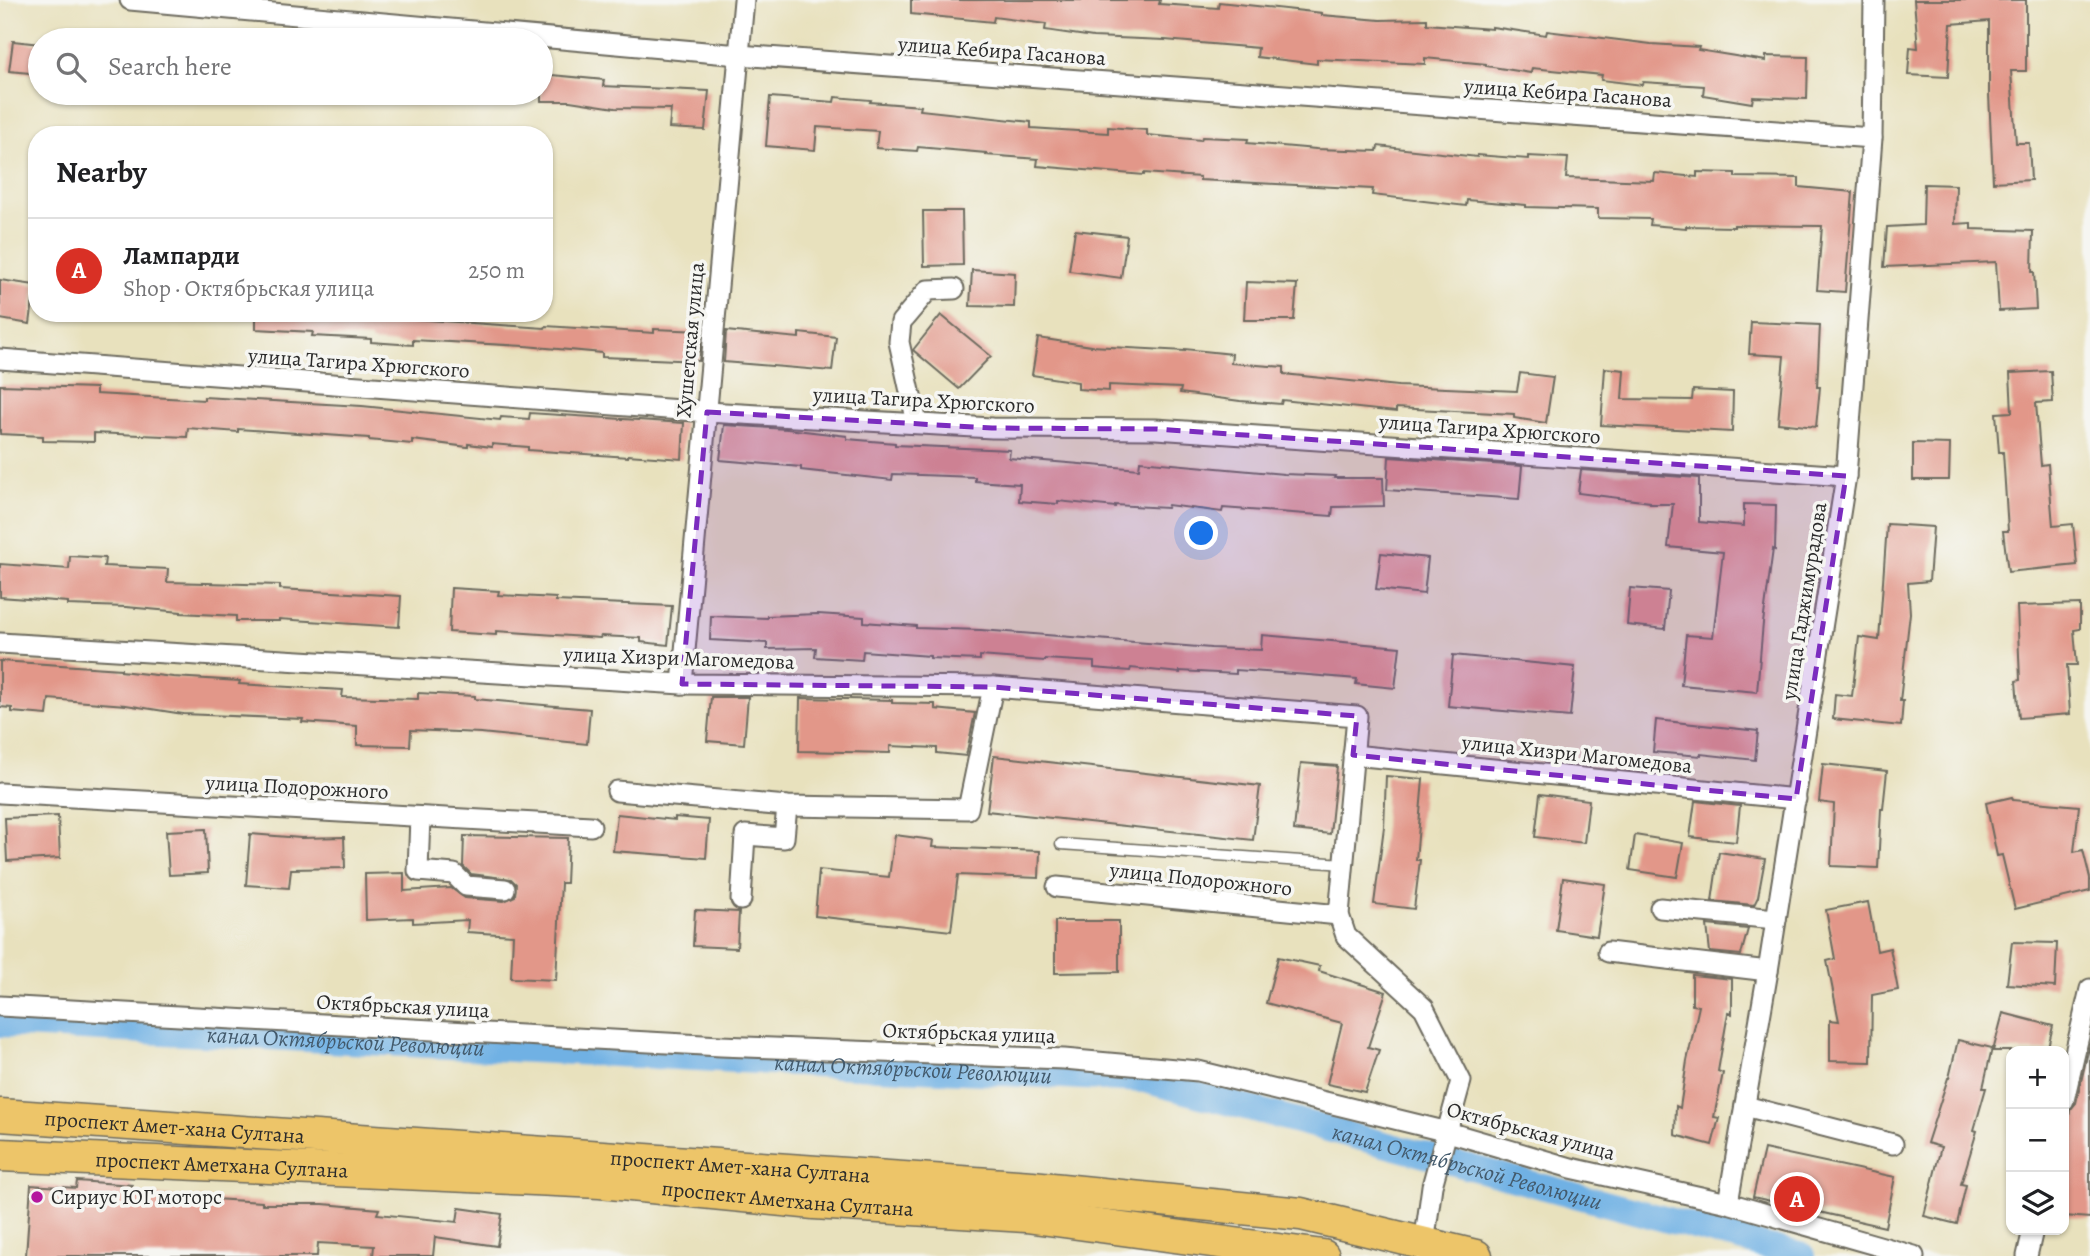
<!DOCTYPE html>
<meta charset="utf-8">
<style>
body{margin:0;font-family:Alegreya,serif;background:#f6f6f6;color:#202124}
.controls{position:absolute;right:21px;bottom:21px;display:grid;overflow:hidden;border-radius:14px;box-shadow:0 2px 5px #0004}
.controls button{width:63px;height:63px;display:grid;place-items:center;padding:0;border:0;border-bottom:2px solid #e0e0e0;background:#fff;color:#202124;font:35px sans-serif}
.you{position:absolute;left:1202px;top:534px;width:24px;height:24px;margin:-18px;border:5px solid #fff;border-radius:50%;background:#1a73e8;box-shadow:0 0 0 10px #1a73e833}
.badge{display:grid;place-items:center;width:46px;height:46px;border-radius:50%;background:#d93025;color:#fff;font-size:23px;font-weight:700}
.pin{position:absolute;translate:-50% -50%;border:4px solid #fff;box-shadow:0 2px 7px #0006}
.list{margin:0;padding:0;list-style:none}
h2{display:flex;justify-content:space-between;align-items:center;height:91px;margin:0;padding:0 28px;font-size:30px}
h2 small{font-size:23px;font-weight:400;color:#757577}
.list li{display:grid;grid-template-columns:46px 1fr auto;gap:21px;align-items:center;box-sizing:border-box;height:105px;padding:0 28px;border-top:2px solid #e0e0e0}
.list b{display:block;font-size:26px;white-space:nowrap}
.list p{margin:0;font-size:23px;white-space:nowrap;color:#757577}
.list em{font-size:23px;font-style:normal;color:#757577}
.icon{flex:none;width:38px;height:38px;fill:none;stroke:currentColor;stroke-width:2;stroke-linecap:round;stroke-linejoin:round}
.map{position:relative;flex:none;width:2090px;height:1256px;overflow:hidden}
.search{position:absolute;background:#fff;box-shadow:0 2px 5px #0004;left:28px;top:28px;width:525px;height:77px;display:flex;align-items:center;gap:18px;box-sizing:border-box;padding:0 24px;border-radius:38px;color:#757577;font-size:26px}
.panel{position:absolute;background:#fff;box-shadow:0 2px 5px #0004;left:28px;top:126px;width:525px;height:196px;border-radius:28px}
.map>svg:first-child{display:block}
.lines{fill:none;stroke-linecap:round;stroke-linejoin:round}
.canal{stroke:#70b1e4;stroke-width:26}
.building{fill:#e29789}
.service-casing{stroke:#6d6b5e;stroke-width:13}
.minor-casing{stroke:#6d6b5e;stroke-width:23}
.primary-casing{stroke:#6d6b5e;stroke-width:35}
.service{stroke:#fff;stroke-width:10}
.minor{stroke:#fff;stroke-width:19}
.primary{stroke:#edc569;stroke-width:32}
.marked{fill:#7b2cbf;fill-opacity:0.2;stroke:#7b2cbf;stroke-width:5;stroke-dasharray:14 9;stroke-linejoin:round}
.poi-dot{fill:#b5179e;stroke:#f6f6f2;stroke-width:2.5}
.labels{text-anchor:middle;stroke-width:7;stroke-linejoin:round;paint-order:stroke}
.street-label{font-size:21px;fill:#2b2b2b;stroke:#f6f6f2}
.poi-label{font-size:21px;fill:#2b2b2b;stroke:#f6f6f2;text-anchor:start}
.water-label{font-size:23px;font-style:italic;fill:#435a6c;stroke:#f6f6f2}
</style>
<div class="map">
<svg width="2090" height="1256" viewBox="0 0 2090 1256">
<rect width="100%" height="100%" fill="#f6f6f2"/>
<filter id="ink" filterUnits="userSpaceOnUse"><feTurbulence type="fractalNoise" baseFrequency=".0143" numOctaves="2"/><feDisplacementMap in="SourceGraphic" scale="14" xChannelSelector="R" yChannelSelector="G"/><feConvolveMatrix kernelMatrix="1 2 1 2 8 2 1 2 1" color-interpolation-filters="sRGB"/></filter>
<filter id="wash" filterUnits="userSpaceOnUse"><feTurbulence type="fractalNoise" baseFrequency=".00686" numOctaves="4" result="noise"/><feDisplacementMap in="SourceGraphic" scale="28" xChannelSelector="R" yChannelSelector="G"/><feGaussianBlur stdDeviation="1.57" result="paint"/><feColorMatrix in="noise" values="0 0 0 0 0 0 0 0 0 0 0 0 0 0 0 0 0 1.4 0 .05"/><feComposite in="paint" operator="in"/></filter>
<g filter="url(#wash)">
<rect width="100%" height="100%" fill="#e8e1bd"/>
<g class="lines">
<path class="canal" id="s1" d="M0,1024l1144,56 659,176"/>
</g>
<g id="blocks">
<g class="building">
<polygon points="911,0 1160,0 1159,4 1218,8 1219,2 1322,13 1322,15 1380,20 1427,19 1427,24 1492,29 1492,27 1546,35 1547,31 1651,44 1699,47 1698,50 1766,61 1766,56 1808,57 1807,99 1753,97 1752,103 1703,95 1704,86 1643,82 1642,85 1601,80 1602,75 1532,68 1531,73 1486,66 1486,64 1425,58 1425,64 1317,59 1317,64 1257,57 1258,48 1165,40 1093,37 1045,30 1046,24 994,17 993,22 911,14"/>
<polygon points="1914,0 2026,0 2026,71 2011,71 2016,143 2029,143 2031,180 1993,182 1989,94 1989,21 1951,24 1948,77 1908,75 1910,47 1918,48"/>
<polygon points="13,41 40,44 40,74 9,71"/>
<polygon points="541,74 604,80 603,86 709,91 705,130 669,128 671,109 615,108 570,101 541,101"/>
<polygon points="770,97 834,102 835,97 871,100 870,102 921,106 920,110 1031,122 1031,128 1108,133 1108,127 1147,130 1147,135 1201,140 1202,137 1248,139 1247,143 1316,149 1377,151 1378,146 1477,157 1477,155 1528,159 1528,156 1568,158 1566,178 1654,181 1655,173 1697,177 1697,172 1735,173 1735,177 1799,178 1799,187 1853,192 1845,292 1817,290 1822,226 1734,225 1734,227 1686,226 1686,228 1650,225 1651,219 1598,218 1598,209 1526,207 1526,205 1467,200 1466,206 1372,195 1373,189 1200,180 1200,177 1144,173 1144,175 1037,166 1038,159 986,155 986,153 918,147 917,151 876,148 878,131 817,127 815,150 766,146"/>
<polygon points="1924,184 1956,185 1955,224 1971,223 1971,229 2033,231 2032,272 2034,272 2036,309 1999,311 1996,262 1884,267 1887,227 1923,225"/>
<polygon points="923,211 962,211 963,265 924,266"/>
<polygon points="1075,230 1127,236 1121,278 1069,271"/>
<polygon points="972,270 1015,273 1014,307 970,306"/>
<polygon points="0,280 35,285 30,324 0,319"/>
<polygon points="1246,282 1297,284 1294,320 1244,320"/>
<polygon points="256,313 415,313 415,319 545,328 546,326 654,333 654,329 702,331 699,361 653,359 602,357 602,353 525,346 413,340 413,345 371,342 371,339 312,336 313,332 256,329"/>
<polygon points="941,315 991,356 959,389 913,350"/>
<polygon points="1751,322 1820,325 1817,387 1820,387 1816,427 1778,423 1784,356 1749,354"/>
<polygon points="726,331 799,338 799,333 836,337 832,371 724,362"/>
<polygon points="1038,338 1091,346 1185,351 1185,349 1232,354 1231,363 1284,367 1284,374 1398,386 1517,391 1520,373 1553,377 1546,423 1514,418 1514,414 1396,408 1396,412 1282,400 1281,404 1240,401 1180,393 1181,388 1109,385 1109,391 1078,389 1078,382 1032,375"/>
<polygon points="1605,368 1624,370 1622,399 1692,400 1693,390 1733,392 1732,432 1601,425"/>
<polygon points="2051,371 2053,402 2036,403 2041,465 2048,464 2053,526 2073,524 2077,565 2008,572 2003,531 2008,531 2003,452 1999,452 1996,413 2012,412 2010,373"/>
<polygon points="0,385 96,388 96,394 204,400 204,397 362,406 500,420 501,417 529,419 530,413 684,423 682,459 628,455 628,457 528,450 528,447 492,444 492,447 468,444 468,447 412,440 412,444 369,440 369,438 238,429 238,432 188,428 187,437 94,433 94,442 43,441 43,436 0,434"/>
<polygon points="724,425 787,429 847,436 847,439 895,443 895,445 1010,450 1009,458 1139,469 1140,461 1284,474 1335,476 1334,478 1383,478 1384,506 1333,507 1332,516 1223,508 1222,512 1168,505 1167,508 1115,505 1115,507 1058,501 1058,504 1019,501 1020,484 975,481 975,477 893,474 892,480 801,470 801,467 720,460"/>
<polygon points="1913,443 1950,444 1949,480 1913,480"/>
<polygon points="1389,457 1522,466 1519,499 1387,490"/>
<polygon points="1581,470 1699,478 1699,522 1744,526 1744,504 1776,505 1775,550 1773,549 1763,623 1757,692 1681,685 1686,635 1713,637 1723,552 1668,547 1673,504 1650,504 1650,502 1578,493"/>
<polygon points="1887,524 1933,527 1929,581 1908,583 1910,613 1900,701 1903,701 1901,726 1833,719 1835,694 1852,696 1859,637 1879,640"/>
<polygon points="1381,553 1428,558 1424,594 1376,589"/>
<polygon points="70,556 105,558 104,566 168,569 167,582 280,585 280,589 401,596 399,627 279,619 279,621 236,621 236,616 181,613 181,612 126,607 68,605 68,602 0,597 0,564 69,569"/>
<polygon points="451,588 499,591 498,595 556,598 556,601 672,606 668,645 641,642 641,638 601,636 600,638 496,631 496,635 449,632"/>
<polygon points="1630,588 1669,591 1665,629 1627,625"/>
<polygon points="2080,604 2080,629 2074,630 2077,665 2067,665 2070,714 2019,718 2016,681 2020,680 2017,606"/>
<polygon points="818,614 864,617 864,622 916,626 916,628 981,630 1211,648 1261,650 1262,635 1400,647 1395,688 1356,684 1357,679 1309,675 1236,670 1236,674 1180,671 1180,673 1131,668 1130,671 1094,668 1094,662 1045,659 1045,661 980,656 980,660 930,658 930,656 863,651 862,660 815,657 816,648 767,649 767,643 710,640 711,616 767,618 767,616"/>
<polygon points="1453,655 1575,667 1570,717 1448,706"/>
<polygon points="0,661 121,669 121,671 173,677 240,681 239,684 343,690 342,697 418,699 418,693 475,696 475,699 590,709 587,744 481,733 411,730 410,746 357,745 357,726 302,722 303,719 183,714 126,705 49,699 47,715 12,712 12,708 0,707"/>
<polygon points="711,697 748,697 744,744 707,741"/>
<polygon points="800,698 892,700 892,703 935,704 935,709 975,713 966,756 937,753 937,748 890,746 890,753 799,751"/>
<polygon points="1656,720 1758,731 1755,760 1701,754 1701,756 1653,752"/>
<polygon points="994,756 1260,786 1253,840 987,811"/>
<polygon points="1301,763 1337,766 1330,834 1294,830"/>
<polygon points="1823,764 1887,771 1883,809 1881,809 1878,868 1831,866 1834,804 1819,802"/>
<polygon points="1386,776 1423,779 1416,860 1420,860 1414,909 1374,904 1384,827"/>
<polygon points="1540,794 1589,800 1584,843 1535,837"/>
<polygon points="2012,797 2013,800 2079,806 2074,852 2083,850 2090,878 2090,891 2015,909 2002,855 1997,856 1986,803"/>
<polygon points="1695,801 1740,806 1736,842 1690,837"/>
<polygon points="617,814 675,820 675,817 709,820 706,858 613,851"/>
<polygon points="58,816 60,858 7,861 5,818"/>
<polygon points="206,829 208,873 169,875 166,831"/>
<polygon points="250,834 301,838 344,837 345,868 291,869 289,888 246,885"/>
<polygon points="895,835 933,840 932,847 1040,851 1039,878 958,875 951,931 815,916 819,870 889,877"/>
<polygon points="1635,835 1683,843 1677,877 1630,870"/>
<polygon points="464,836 568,838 566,883 561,883 556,980 511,978 513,935 467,932 468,920 413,923 413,918 366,920 365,874 404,873 404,891 451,888 465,898 504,901 515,896 516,884 511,879 471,874 463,866"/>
<polygon points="1719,852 1765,859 1758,897 1754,905 1712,901"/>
<polygon points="1563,878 1605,884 1597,936 1556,930"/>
<polygon points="1868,902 1877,951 1890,948 1898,990 1872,995 1871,1062 1830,1061 1830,1020 1839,1021 1827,961 1835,959 1826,910"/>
<polygon points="695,910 739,912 737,948 693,946"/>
<polygon points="1055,921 1119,921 1119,972 1055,973"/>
<polygon points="1707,925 1748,929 1741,955 1710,952"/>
<polygon points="2012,942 2057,943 2055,987 2007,984"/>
<polygon points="1278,957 1320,966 1319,971 1386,992 1368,1047 1379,1050 1365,1092 1327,1084 1342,1023 1266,1003"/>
<polygon points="1692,975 1732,979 1732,1014 1728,1013 1718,1071 1723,1073 1714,1117 1719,1118 1712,1145 1675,1135 1676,1106 1680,1108 1687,1061 1699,1006 1692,1005"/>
<polygon points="2003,1013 2053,1026 2047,1051 1993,1051"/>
<polygon points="1958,1040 1992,1048 1983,1088 1986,1088 1974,1130 1977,1131 1961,1184 1966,1185 1957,1224 1924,1216 1941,1147 1927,1143 1948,1078 1949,1078"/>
<polygon points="2090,1043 2090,1218 2064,1216 2064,1157 2070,1110 2076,1103"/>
<polygon points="1764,1149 1895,1177 1885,1227 1753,1197"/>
<polygon points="77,1181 132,1185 132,1194 262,1202 262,1204 323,1204 379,1209 377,1214 457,1222 459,1208 502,1214 497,1246 435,1237 433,1256 373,1256 374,1246 318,1243 317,1256 26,1256 31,1185 76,1188"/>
</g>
</g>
</g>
<g filter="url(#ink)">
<use href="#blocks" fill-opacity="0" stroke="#6d6b5e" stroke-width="2"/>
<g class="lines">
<defs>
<polyline id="service" points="1061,844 1344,864"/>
<g id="minor">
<polyline points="130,0 739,55 1872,138"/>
<polyline points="0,359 707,412 992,428 1156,429 1846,476"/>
<polyline points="917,423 899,342 901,322 928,290 954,289"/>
<polyline points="0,643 682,684 993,687 1357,716 1339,915 1346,936 1424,1008 1461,1081 1432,1186 1423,1252"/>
<polyline points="682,684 744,0"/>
<polyline points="1353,755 1796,799"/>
<polyline points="617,791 787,806 968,809 993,687"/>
<polyline points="0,793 591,826"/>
<polyline points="420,817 418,871 454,874 466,886 505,889"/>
<polyline points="1057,887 1339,915"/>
<polyline points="741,900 745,835 784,838 787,806"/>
<polyline points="1660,908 1776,919"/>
<polyline points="1608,952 1768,971"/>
<polyline points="0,1006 721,1046 1064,1059 1198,1071 1448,1132 1571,1168 1728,1203 1914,1256"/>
<polyline points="2064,1100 2090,989"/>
<polyline points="1745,1106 1893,1144"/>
<polyline points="1728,1203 1768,971 1846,476 1872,138 1874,0"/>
<polyline points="2027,1256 2033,1230"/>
</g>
<g id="primary">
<path id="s2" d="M0,1115l1032,72 269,27 175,42"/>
<path id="s3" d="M0,1155l600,27 214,21 212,13 297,40"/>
</g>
</defs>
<use href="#service" class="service-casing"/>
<use href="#minor" class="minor-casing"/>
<use href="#primary" class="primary-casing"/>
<use href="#service" class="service"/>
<use href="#minor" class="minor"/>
<use href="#primary" class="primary"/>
</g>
</g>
<path class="marked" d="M707,412l285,16 164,1 690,47 -50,323 -443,-44 4,-39 -364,-29 -311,-3z"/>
<circle class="poi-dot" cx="37" cy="1197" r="7"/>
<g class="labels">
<g class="street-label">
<text transform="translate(1002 51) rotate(4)" y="7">улица Кебира Гасанова</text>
<text transform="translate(1568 93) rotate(4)" y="7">улица Кебира Гасанова</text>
<text transform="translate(690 340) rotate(-85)" y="7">Хушетская улица</text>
<text transform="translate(359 363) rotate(4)" y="7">улица Тагира Хрюгского</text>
<text transform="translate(924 400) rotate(3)" y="7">улица Тагира Хрюгского</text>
<text transform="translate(1490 429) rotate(4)" y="7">улица Тагира Хрюгского</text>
<text transform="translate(1804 601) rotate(-81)" y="7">улица Гаджимурадова</text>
<text transform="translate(679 658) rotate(2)" y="7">улица Хизри Магомедова</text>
<text transform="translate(1577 754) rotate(6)" y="7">улица Хизри Магомедова</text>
<text transform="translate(297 787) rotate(3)" y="7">улица Подорожного</text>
<text transform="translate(1201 879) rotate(6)" y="7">улица Подорожного</text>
<text transform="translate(403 1006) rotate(3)" y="7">Октябрьская улица</text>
<text transform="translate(969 1033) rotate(2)" y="7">Октябрьская улица</text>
<text dy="7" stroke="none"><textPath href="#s2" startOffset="175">проспект Амет-хана Султана</textPath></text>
<text transform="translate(1531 1131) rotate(15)" y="7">Октябрьская улица</text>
<text dy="7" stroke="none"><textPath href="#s3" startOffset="222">проспект Аметхана Султана</textPath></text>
<text dy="7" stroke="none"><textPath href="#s2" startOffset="742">проспект Амет-хана Султана</textPath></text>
<text dy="7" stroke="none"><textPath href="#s3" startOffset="789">проспект Аметхана Султана</textPath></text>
</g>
<g class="poi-label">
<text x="51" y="1204">Сириус ЮГ моторс</text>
</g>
<g class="water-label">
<text dy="8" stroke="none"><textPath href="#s1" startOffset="346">канал Октябрьской Революции</textPath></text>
<text dy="8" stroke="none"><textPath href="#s1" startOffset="914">канал Октябрьской Революции</textPath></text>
<text dy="8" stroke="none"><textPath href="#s1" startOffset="1480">канал Октябрьской Революции</textPath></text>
</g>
</g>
</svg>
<div class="controls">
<button>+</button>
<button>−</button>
<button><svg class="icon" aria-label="layers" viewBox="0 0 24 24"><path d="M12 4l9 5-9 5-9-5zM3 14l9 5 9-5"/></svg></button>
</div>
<div class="you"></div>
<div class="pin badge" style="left:1797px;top:1199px">A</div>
<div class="search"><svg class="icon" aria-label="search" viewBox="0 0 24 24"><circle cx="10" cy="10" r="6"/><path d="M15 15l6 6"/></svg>Search here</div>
<section class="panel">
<h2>Nearby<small></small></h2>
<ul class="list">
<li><span class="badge">A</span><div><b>Лампарди</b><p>Shop · Октябрьская улица</p></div><em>250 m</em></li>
</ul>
</section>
</div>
